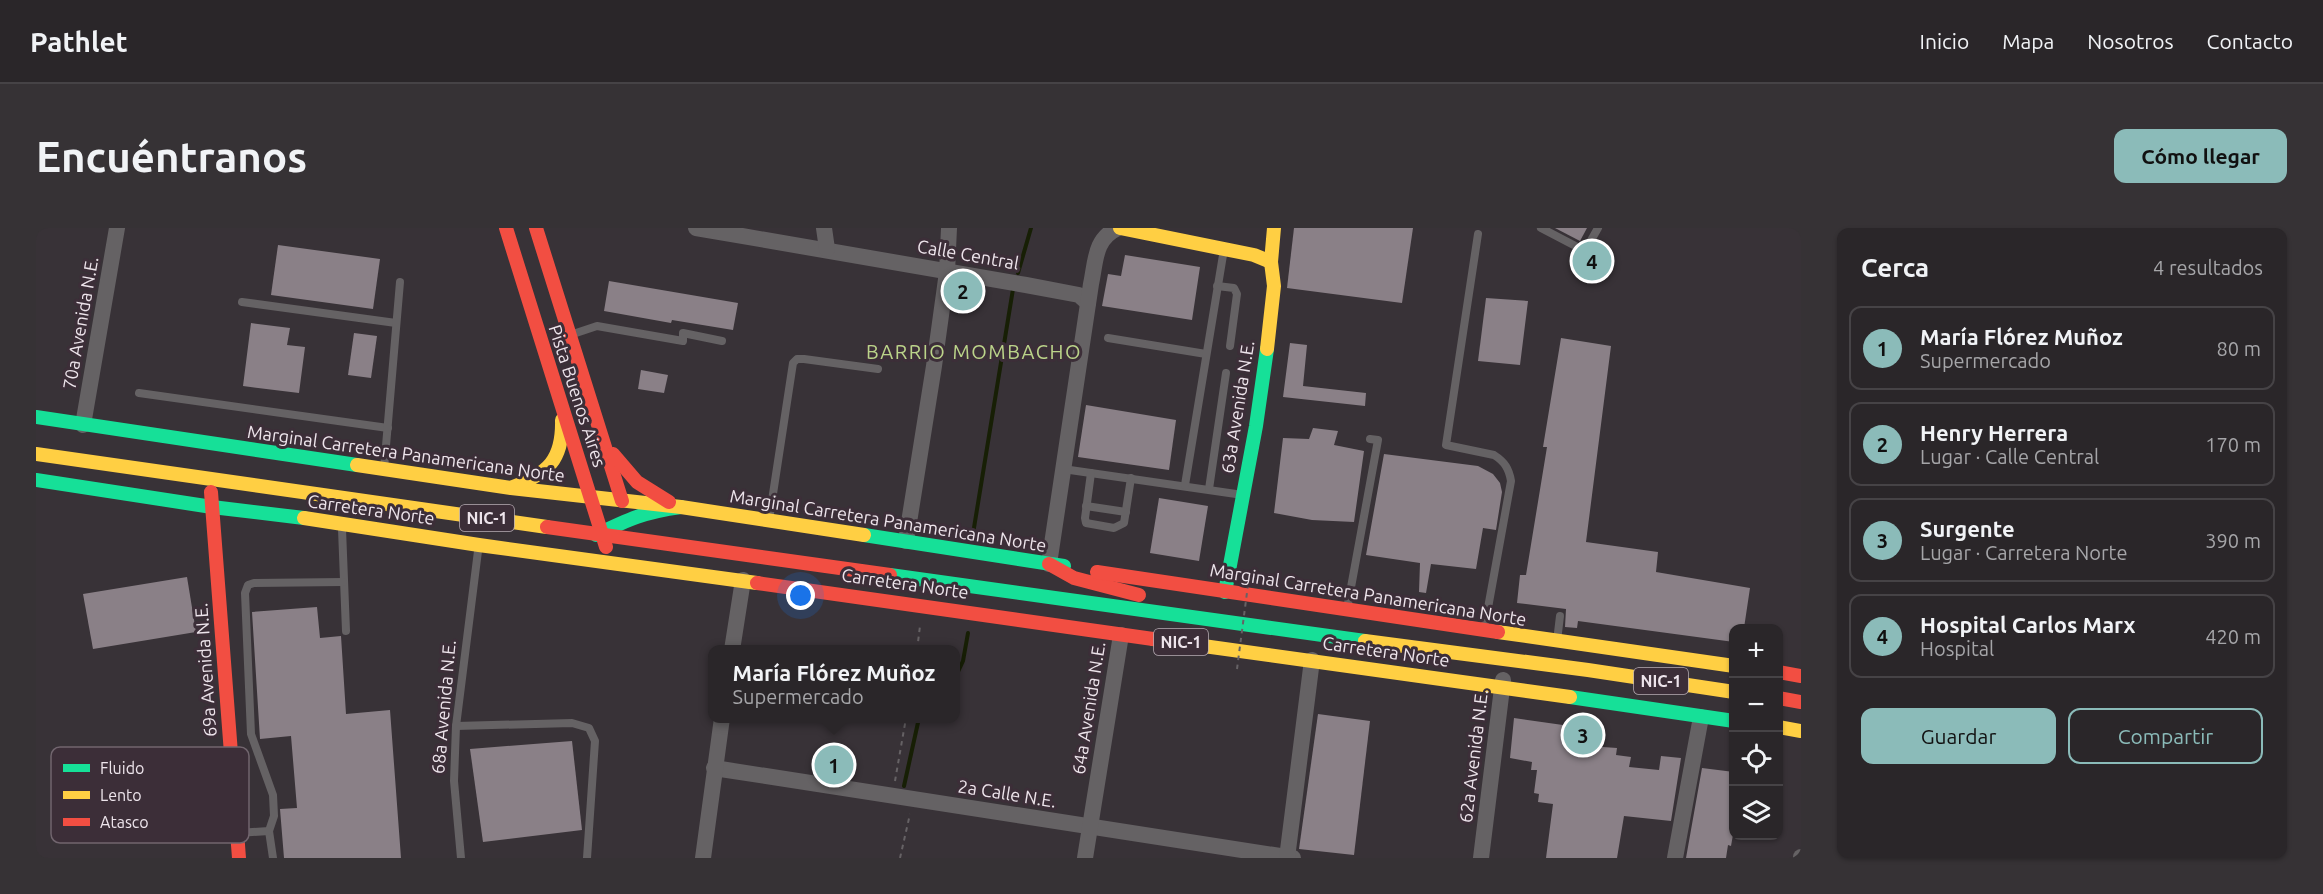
<!DOCTYPE html>
<html lang="es">
<meta charset="utf-8">
<style>
body{margin:0;font-family:Ubuntu,sans-serif;background:#363235;color:#f1f3f6}
.controls{position:absolute;right:18px;bottom:18px;display:grid;overflow:hidden;border-radius:12px;box-shadow:0 2px 4px #0004}
.controls button{width:54px;height:54px;display:grid;place-items:center;padding:0;border:0;border-bottom:2px solid #464346;background:#2a2629;color:#f1f3f6;font:30px sans-serif}
.you{position:absolute;left:765px;top:368px;width:21px;height:21px;margin:-15px;border:4px solid #fff;border-radius:50%;background:#1a73e8;box-shadow:0 0 0 9px #1a73e833}
.badge{display:grid;place-items:center;width:39px;height:39px;border-radius:50%;background:#8bbbb9;color:#111;font-size:20px;font-weight:700}
.pin{position:absolute;translate:-50% -50%;border:3px solid #fff;box-shadow:0 2px 6px #0006}
.popup{position:absolute;left:672px;top:417px;width:252px;height:78px;box-sizing:border-box;display:grid;place-content:center;border-radius:12px;background:#2a2629;filter:drop-shadow(0 2px 4px #0005);font-size:20px;white-space:nowrap;color:#a5a5a8}
.popup b{font-size:22px;color:#f1f3f6}
.popup::after{content:'';position:absolute;left:50%;top:100%;margin-left:-12px;border:12px solid transparent;border-top-color:#2a2629}
.list{margin:0;padding:0;list-style:none}
h2{display:flex;justify-content:space-between;align-items:center;height:78px;margin:0;padding:0 24px;font-size:26px}
h2 small{font-size:20px;font-weight:400;color:#a5a5a8}
.list li{display:grid;grid-template-columns:39px 1fr auto;gap:18px;align-items:center;box-sizing:border-box;height:84px;margin:0 12px 12px;padding:0 12px;border:2px solid #464346;border-radius:12px}
.list b{display:block;font-size:22px;white-space:nowrap}
.list p{margin:0;font-size:20px;white-space:nowrap;color:#a5a5a8}
.list em{font-size:20px;font-style:normal;color:#a5a5a8}
.actions{display:flex;gap:12px;padding:18px 24px}
.actions a{flex:1;padding:14px 0;border:2px solid #8bbbb9;border-radius:12px;text-align:center;font-size:21px;color:#8bbbb9}
.actions .main{background:#8bbbb9;color:#111}
.icon{flex:none;width:33px;height:33px;fill:none;stroke:currentColor;stroke-width:2;stroke-linecap:round;stroke-linejoin:round}
.map{position:relative;flex:none;width:1765px;height:630px;overflow:hidden;border-radius:12px}
header{display:flex;align-items:center;gap:36px;box-sizing:border-box;height:84px;padding:0 30px;background:#2a2629;border-bottom:2px solid #464346}
header strong{font-size:28px}
nav{display:flex;gap:33px;margin-inline-start:auto;font-size:21px}
.intro{display:flex;align-items:center;justify-content:space-between;box-sizing:border-box;height:144px;padding:0 36px}
h1{margin:0;font-size:42px}
.button{padding:15px 27px;border-radius:12px;background:#8bbbb9;color:#111;font-size:21px;font-weight:700}
main{display:flex;gap:36px;padding:0 36px}
aside{flex:1;background:#2a2629;border-radius:12px;box-shadow:0 2px 4px #0004}
.map>svg:first-child{display:block}
.lines{fill:none;stroke-linecap:round;stroke-linejoin:round}
.stream{stroke:#171f05;stroke-width:4}
.building{fill:#8a8087}
.path{stroke:#666265;stroke-width:2;stroke-dasharray:4.5 4.5;stroke-linecap:butt}
.lane{stroke:#656264;stroke-width:8}
.street{stroke:#656264;stroke-width:16}
.fast{stroke:#16e098;stroke-width:14}
.slow{stroke:#ffcf43;stroke-width:14}
.jam{stroke:#f24e42;stroke-width:14}
.path-bridge{stroke:#666265;stroke-width:2;stroke-dasharray:4.5 4.5;stroke-linecap:butt}
.labels{text-anchor:middle;stroke-width:6;stroke-linejoin:round;paint-order:stroke}
.shield{fill:#3c2e38;stroke:#b8adb5;stroke-width:1.5}
.shield-label{font-size:16px;font-weight:bold;fill:#ede4eb}
.street-label{font-size:18px;fill:#ede4eb;stroke:#3c2e38}
.neighbourhood-label{font-size:20px;letter-spacing:1.5px;fill:#bbd48a;stroke:#3c2e38}
.key{fill:#3c2e38;stroke:#71656e;stroke-width:1.5}
.key-label{font-size:16px;fill:#ede4eb}
</style>
<header>
<strong>Pathlet</strong>
<nav><a>Inicio</a><a>Mapa</a><a>Nosotros</a><a>Contacto</a></nav>
</header>
<div class="intro"><h1>Encuéntranos</h1><a class="button">Cómo llegar</a></div>
<main>
<div class="map">
<svg width="1765" height="630" viewBox="0 0 1765 630">
<rect width="100%" height="100%" fill="#383237"/>
<g class="lines">
<g class="stream">
<polyline points="982,45 995,0"/>
<polyline points="936,312 977,61"/>
<polyline points="920,448 927,433 932,405"/>
<polyline points="868,558 883,490"/>
</g>
</g>
<g class="building">
<polygon points="1258,0 1377,0 1366,75 1251,60"/>
<polygon points="1519,0 1551,0 1544,13"/>
<polygon points="242,17 344,31 337,81 235,67"/>
<polygon points="1089,27 1164,39 1156,92 1066,78 1072,46 1085,48"/>
<polygon points="573,53 702,75 697,102 636,92 635,95 568,83"/>
<polygon points="1450,70 1492,73 1484,137 1442,133"/>
<polygon points="215,95 254,100 251,117 269,119 263,165 207,158"/>
<polygon points="318,105 341,108 335,150 312,147"/>
<polygon points="1525,110 1575,118 1550,314 1622,324 1620,344 1714,360 1708,400 1698,400 1698,414 1542,393 1541,400 1529,399 1530,381 1481,375 1484,347 1490,347 1511,219 1507,219"/>
<polygon points="1254,115 1271,117 1267,158 1330,165 1329,178 1247,169"/>
<polygon points="605,142 632,147 628,165 602,161"/>
<polygon points="1050,177 1140,192 1133,242 1042,229"/>
<polygon points="1277,200 1302,203 1298,217 1328,223 1318,294 1276,292 1238,285 1247,210 1273,211"/>
<polygon points="1348,226 1442,238 1457,246 1464,255 1466,264 1460,302 1447,300 1440,341 1395,336 1390,365 1383,364 1384,335 1330,327"/>
<polygon points="1123,270 1172,278 1163,333 1114,325"/>
<polygon points="151,349 160,404 57,421 47,366"/>
<polygon points="281,379 284,410 305,408 310,486 354,482 365,630 248,630 244,581 261,580 255,508 224,511 216,384"/>
<polygon points="1282,486 1334,493 1318,627 1263,621"/>
<polygon points="1478,490 1541,499 1542,494 1556,496 1553,518 1581,520 1580,527 1595,529 1593,539 1623,542 1625,528 1645,530 1635,593 1588,588 1581,630 1510,630 1517,576 1502,574 1503,566 1498,565 1501,542 1495,542 1496,534 1474,530"/>
<polygon points="536,513 546,602 447,614 434,521"/>
<polygon points="1666,540 1698,544 1698,601 1695,618 1692,617 1690,630 1650,630"/>
</g>
<g class="lines">
<g class="path">
<polyline points="881,422 884,398"/>
<polyline points="859,553 870,490"/>
<polyline points="864,630 874,586"/>
</g>
<g class="lane">
<polyline points="1505,0 1549,23 1562,0"/>
<path d="M1442,6l-32,211 48,10c11,7 15,14 17,26l-27,149"/>
<polyline points="1181,58 1198,60 1201,66 1194,118"/>
<polyline points="206,74 360,95"/>
<polyline points="534,107 561,98 647,113 647,105 686,113"/>
<polyline points="1072,110 1170,126"/>
<polyline points="103,165 352,200"/>
<polyline points="348,241 364,54"/>
<polyline points="1027,241 1207,267"/>
<polyline points="1055,245 1049,290 1050,295 1078,300 1088,295 1095,250"/>
<polyline points="1149,257 1188,21"/>
<polyline points="1173,261 1190,145"/>
<polyline points="1050,278 1090,284"/>
<polyline points="733,292 757,135 761,131 768,131 842,141"/>
<polyline points="306,301 310,403"/>
<polyline points="1311,381 1342,212 1334,211"/>
<polyline points="1521,413 1524,388"/>
<polyline points="420,498 536,495 553,500 559,513 551,630"/>
<polyline points="233,603 237,630"/>
<polyline points="202,605 233,603 238,588 237,567 215,506 209,365 212,357 218,355 307,354"/>
<polyline points="425,630 418,553 420,498 442,323"/>
</g>
<g class="street">
<polyline points="660,0 990,57 1043,67 1052,75"/>
<polyline points="788,0 791,21"/>
<polyline points="47,197 81,0"/>
<polyline points="870,313 898,138 911,44 913,0"/>
<path d="M1013,336l42,-280c5,-23 3,-45 27,-56"/>
<polyline points="696,422 707,352"/>
<polyline points="678,540 1257,630"/>
<polyline points="667,630 686,490"/>
<polyline points="1049,630 1085,407"/>
<polyline points="1251,630 1276,432"/>
<polyline points="1445,630 1467,452"/>
<polyline points="1639,630 1665,489"/>
<polyline points="1765,630 1765,629"/>
</g>
<g class="fast">
<polyline points="0,189 321,237"/>
<polyline points="0,252 176,279 268,290"/>
<path d="M560,307c33,-16 48,-23 85,-28"/>
<polyline points="828,307 1028,338"/>
<polyline points="854,347 1329,413"/>
<polyline points="1189,364 1220,198 1231,121"/>
<polyline points="1534,469 1698,493"/>
</g>
<g class="slow">
<polyline points="1084,0 1218,27 1235,34"/>
<polyline points="1231,121 1238,58 1235,34 1238,0"/>
<polyline points="0,226 511,299"/>
<polyline points="321,237 475,260 645,279 828,307"/>
<path d="M477,259c35,-14 50,-27 49,-67"/>
<polyline points="268,290 443,317 721,355"/>
<polyline points="1462,404 1698,438"/>
<polyline points="1117,411 1534,469"/>
<polyline points="1329,413 1552,442 1698,464"/>
<polyline points="1742,499 1765,503"/>
</g>
<g class="jam">
<polyline points="470,0 570,319"/>
<polyline points="500,0 586,273"/>
<polyline points="577,226 601,254 633,274"/>
<polyline points="175,264 203,630"/>
<polyline points="511,299 854,347"/>
<polyline points="1013,336 1038,350 1103,367"/>
<polyline points="1061,344 1462,404"/>
<polyline points="721,355 1117,411"/>
<polyline points="1742,444 1765,448"/>
<polyline points="1742,470 1765,474"/>
</g>
<polyline class="path-bridge" points="1201,441 1212,357"/>
</g>
<g class="labels">
<g class="shield">
<rect x="424" y="277" width="54" height="26" rx="4.5"/>
<rect x="1118" y="401" width="54" height="26" rx="4.5"/>
<rect x="1598" y="440" width="54" height="26" rx="4.5"/>
</g>
<g class="shield-label">
<text x="451" y="296">NIC-1</text>
<text x="1145" y="420">NIC-1</text>
<text x="1625" y="459">NIC-1</text>
</g>
<g class="street-label">
<text transform="translate(932 27) rotate(10)" y="6">Calle Central</text>
<text transform="translate(45 95) rotate(-80)" y="6">70a Avenida N.E.</text>
<text transform="translate(541 168) rotate(72)" y="6">Pista Buenos Aires</text>
<text transform="translate(1202 179) rotate(-81)" y="6">63a Avenida N.E.</text>
<text transform="translate(370 226) rotate(8)" y="6">Marginal Carretera Panamericana Norte</text>
<text transform="translate(335 282) rotate(8)" y="6">Carretera Norte</text>
<text transform="translate(852 293) rotate(9)" y="6">Marginal Carretera Panamericana Norte</text>
<text transform="translate(869 356) rotate(8)" y="6">Carretera Norte</text>
<text transform="translate(1332 367) rotate(9)" y="6">Marginal Carretera Panamericana Norte</text>
<text transform="translate(1350 424) rotate(8)" y="6">Carretera Norte</text>
<text transform="translate(170 442) rotate(-94)" y="6">69a Avenida N.E.</text>
<text transform="translate(408 479) rotate(-85)" y="6">68a Avenida N.E.</text>
<text transform="translate(1053 480) rotate(-81)" y="6">64a Avenida N.E.</text>
<text transform="translate(1438 528) rotate(-83)" y="6">62a Avenida N.E.</text>
<text transform="translate(971 566) rotate(9)" y="6">2a Calle N.E.</text>
</g>
<g class="neighbourhood-label">
<text x="938" y="131">BARRIO MOMBACHO</text>
</g>
</g>
<rect x="15" y="519" width="198" height="96" rx="9" class="key"/>
<rect x="27" y="536" width="27" height="8" fill="#16e098"/>
<rect x="27" y="563" width="27" height="8" fill="#ffcf43"/>
<rect x="27" y="590" width="27" height="8" fill="#f24e42"/>
<g class="key-label">
<text x="64" y="546">Fluido</text>
<text x="64" y="573">Lento</text>
<text x="64" y="600">Atasco</text>
</g>
</svg>
<div class="controls">
<button>+</button>
<button>−</button>
<button><svg class="icon" aria-label="locate" viewBox="0 0 24 24"><circle cx="12" cy="12" r="6"/><path d="M12 2v4M12 18v4M2 12h4M18 12h4"/></svg></button>
<button><svg class="icon" aria-label="layers" viewBox="0 0 24 24"><path d="M12 4l9 5-9 5-9-5zM3 14l9 5 9-5"/></svg></button>
</div>
<div class="you"></div>
<div class="pin badge" style="left:798px;top:537px">1</div>
<div class="popup"><b>María Flórez Muñoz</b>Supermercado</div>
<div class="pin badge" style="left:927px;top:63px">2</div>
<div class="pin badge" style="left:1547px;top:507px">3</div>
<div class="pin badge" style="left:1556px;top:33px">4</div>
</div>
<aside>
<h2>Cerca<small>4 resultados</small></h2>
<ul class="list">
<li><span class="badge">1</span><div><b>María Flórez Muñoz</b><p>Supermercado</p></div><em>80 m</em></li>
<li><span class="badge">2</span><div><b>Henry Herrera</b><p>Lugar · Calle Central</p></div><em>170 m</em></li>
<li><span class="badge">3</span><div><b>Surgente</b><p>Lugar · Carretera Norte</p></div><em>390 m</em></li>
<li><span class="badge">4</span><div><b>Hospital Carlos Marx</b><p>Hospital</p></div><em>420 m</em></li>
</ul>
<div class="actions"><a class="main">Guardar</a><a>Compartir</a></div>
</aside>
</main>
